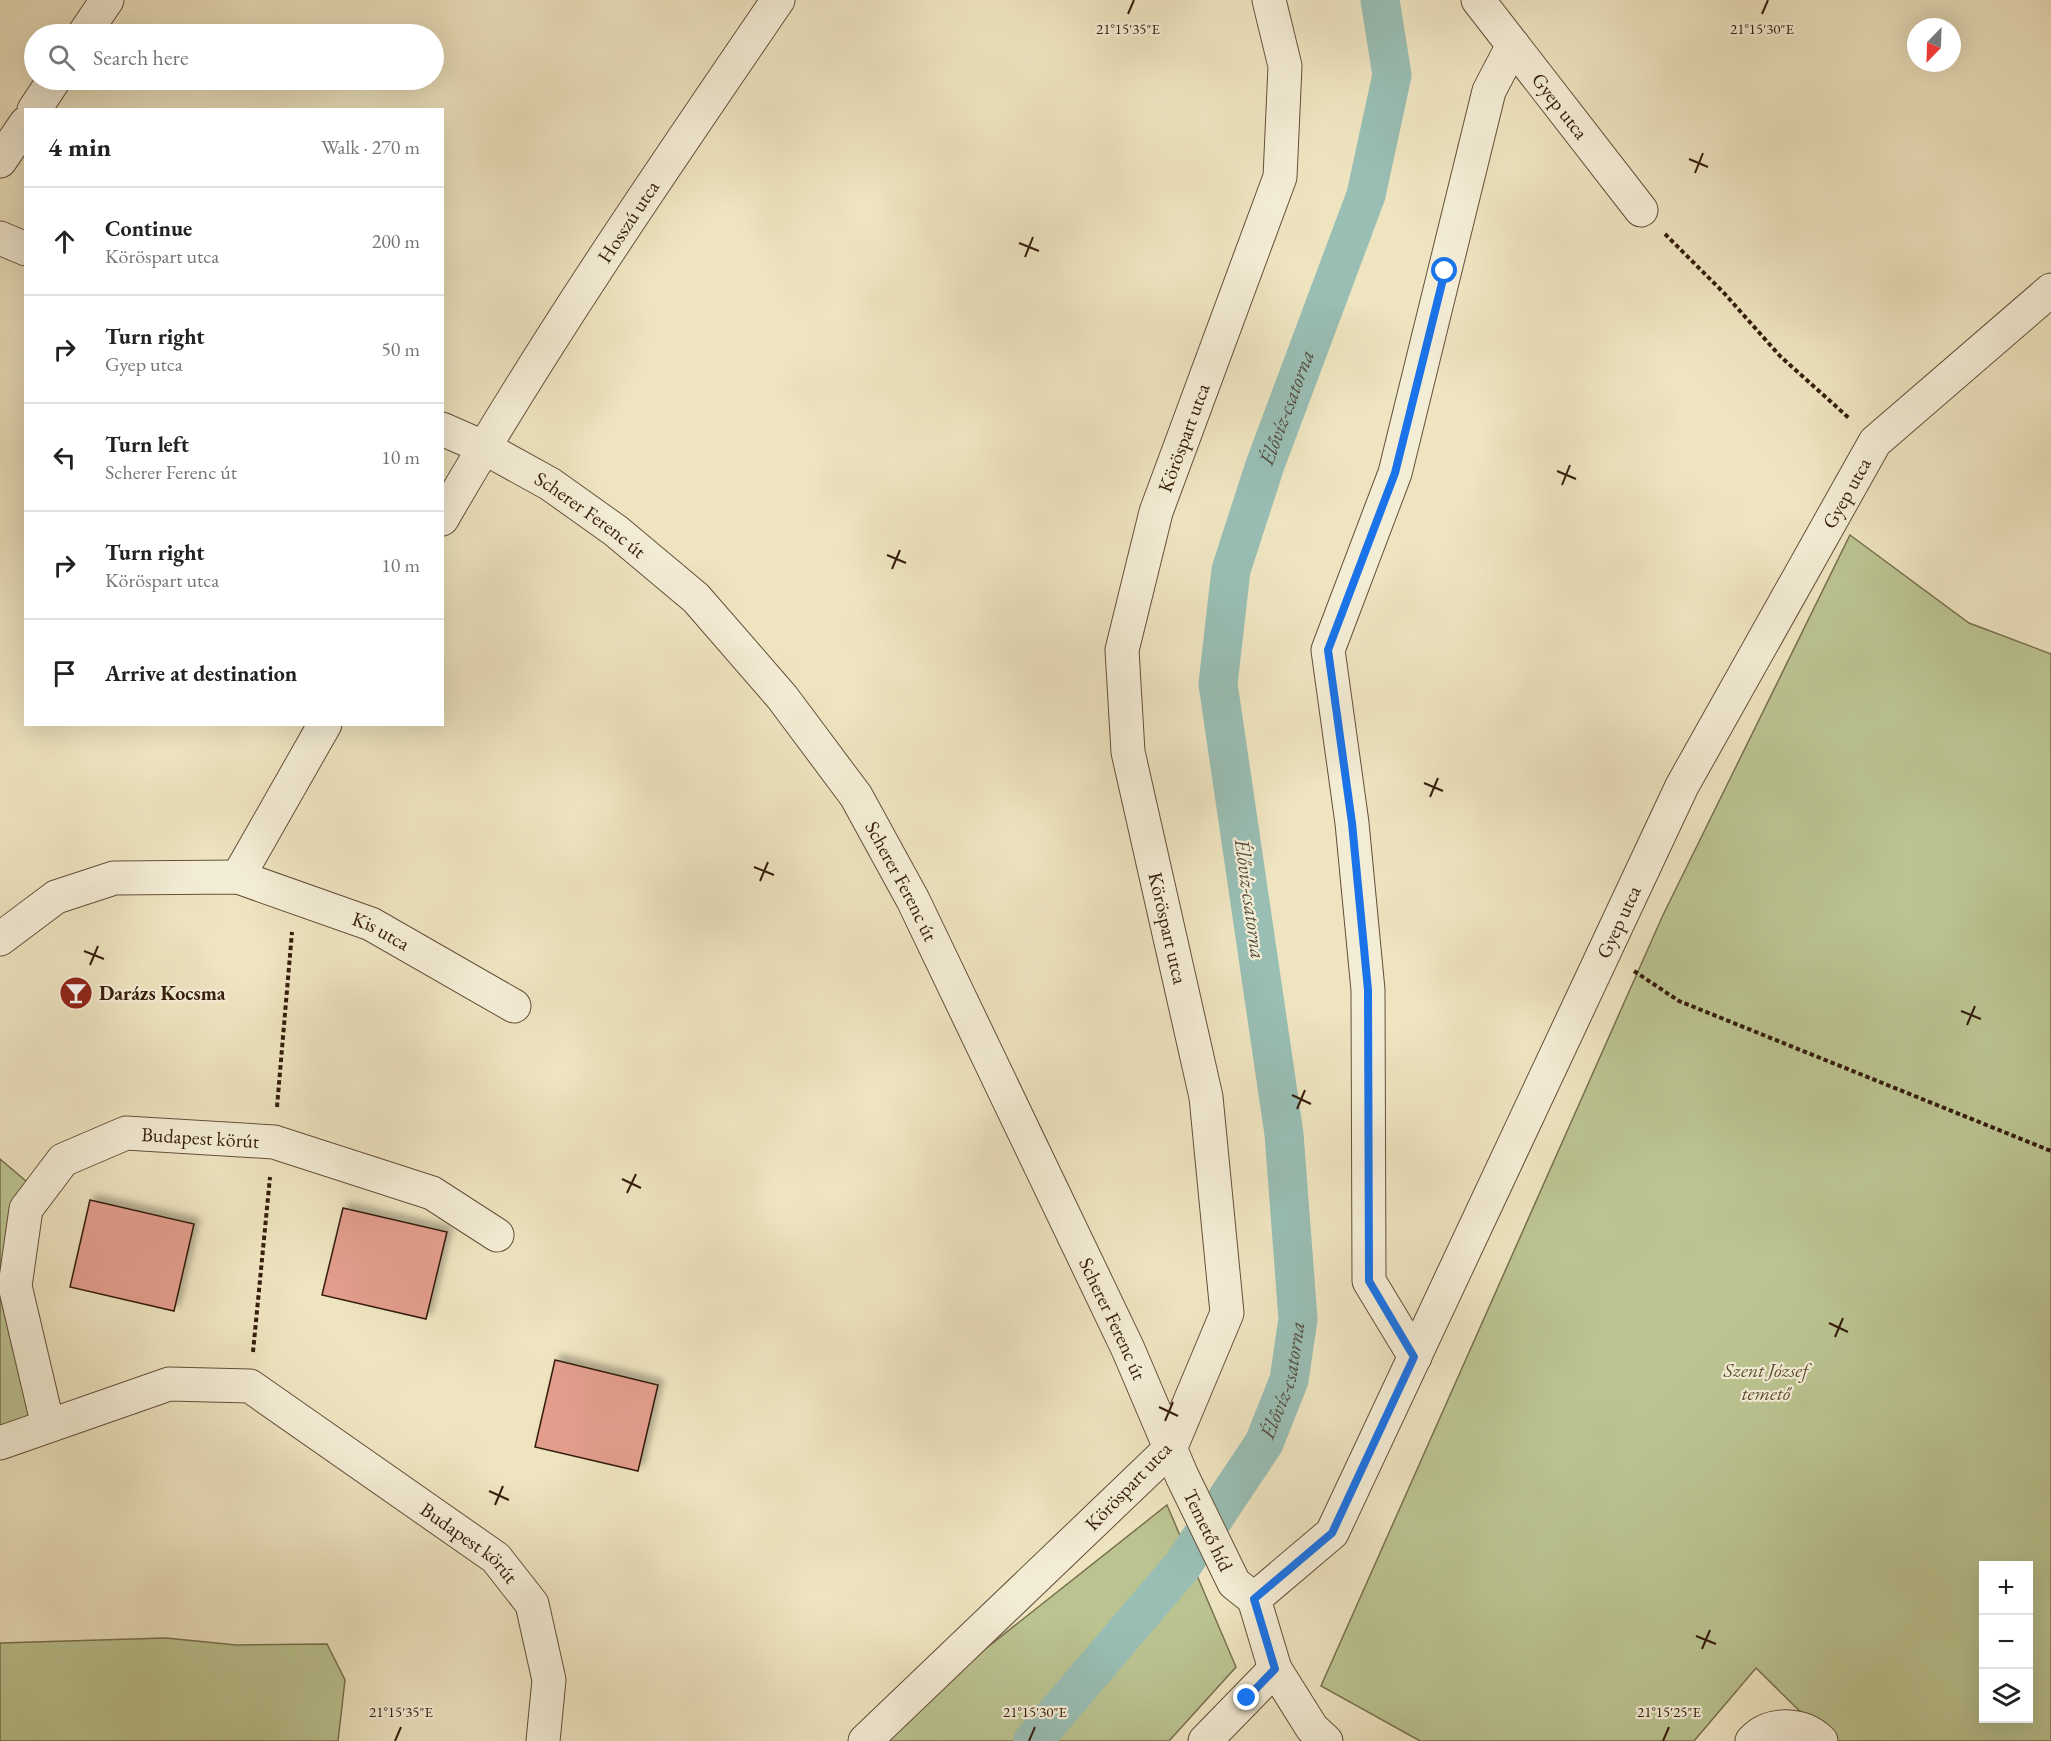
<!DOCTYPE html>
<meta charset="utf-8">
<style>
body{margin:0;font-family:"EB Garamond",serif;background:#f2f2f2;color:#222}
.controls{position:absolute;right:18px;bottom:18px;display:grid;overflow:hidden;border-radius:0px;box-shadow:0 6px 24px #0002}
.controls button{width:54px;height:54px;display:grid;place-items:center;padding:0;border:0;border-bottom:2px solid #e0e0e0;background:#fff;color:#222;font:30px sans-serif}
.compass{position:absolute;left:1907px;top:18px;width:54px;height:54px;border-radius:50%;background:#fff;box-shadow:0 6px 24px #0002;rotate:203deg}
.stop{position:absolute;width:18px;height:18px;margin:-14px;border:4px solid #1a73e8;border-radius:50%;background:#fff}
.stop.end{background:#1a73e8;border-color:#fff;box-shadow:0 2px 6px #0008}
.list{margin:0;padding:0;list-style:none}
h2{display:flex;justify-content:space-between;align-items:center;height:78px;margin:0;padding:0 24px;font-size:26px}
h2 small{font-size:20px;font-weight:400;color:#767676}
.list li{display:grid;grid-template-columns:39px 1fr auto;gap:18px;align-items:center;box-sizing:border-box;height:108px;padding:0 24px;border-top:2px solid #e0e0e0}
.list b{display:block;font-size:22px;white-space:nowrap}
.list p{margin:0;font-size:20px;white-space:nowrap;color:#767676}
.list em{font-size:20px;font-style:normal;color:#767676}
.icon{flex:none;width:33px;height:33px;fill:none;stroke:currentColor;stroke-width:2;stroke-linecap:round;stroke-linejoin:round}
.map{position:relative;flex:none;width:2051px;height:1741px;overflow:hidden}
.search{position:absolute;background:#fff;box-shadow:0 6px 24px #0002;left:24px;top:24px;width:420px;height:66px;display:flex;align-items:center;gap:15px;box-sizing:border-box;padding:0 21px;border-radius:33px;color:#767676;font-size:22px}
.panel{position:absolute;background:#fff;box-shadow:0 6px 24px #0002;left:24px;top:108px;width:420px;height:618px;border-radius:0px}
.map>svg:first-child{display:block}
.green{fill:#bbc491;stroke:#78704e;stroke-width:1.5;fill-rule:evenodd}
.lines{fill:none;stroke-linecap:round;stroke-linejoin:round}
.canal{stroke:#99beb4;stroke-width:39}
.building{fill:#e29d8c;stroke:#361d0c;stroke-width:1.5;filter:url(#shadow)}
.minor-casing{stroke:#644f39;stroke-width:35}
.path{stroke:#361d0c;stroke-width:4;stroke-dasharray:4.5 3;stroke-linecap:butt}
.minor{stroke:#f4edd6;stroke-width:33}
.route{stroke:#1a73e8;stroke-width:8}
.ticks{fill:none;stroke:#361d0c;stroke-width:2}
.labels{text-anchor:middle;stroke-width:4.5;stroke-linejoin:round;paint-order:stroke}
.street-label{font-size:20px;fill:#361d0c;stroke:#f4edd6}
.poi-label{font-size:20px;font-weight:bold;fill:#361d0c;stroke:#f4edd6;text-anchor:start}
.park-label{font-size:20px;font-style:italic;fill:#5e4f34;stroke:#f4edd6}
.water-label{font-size:21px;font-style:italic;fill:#544d3e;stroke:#f4edd6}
.ticks-label{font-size:15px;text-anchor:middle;fill:#361d0c;stroke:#f4edd6;stroke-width:4.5;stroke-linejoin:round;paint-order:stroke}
</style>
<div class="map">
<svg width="2051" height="1741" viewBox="0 0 2051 1741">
<defs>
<filter id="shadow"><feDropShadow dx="5.5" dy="-5.5" stdDeviation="3" flood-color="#0004"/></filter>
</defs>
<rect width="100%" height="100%" fill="#eee4c0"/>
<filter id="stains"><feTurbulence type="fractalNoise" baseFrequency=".00333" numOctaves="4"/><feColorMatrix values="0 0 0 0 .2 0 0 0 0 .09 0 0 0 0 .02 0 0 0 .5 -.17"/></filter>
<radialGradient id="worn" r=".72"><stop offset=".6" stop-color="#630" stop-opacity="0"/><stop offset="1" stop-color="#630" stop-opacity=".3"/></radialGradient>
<g class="green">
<path d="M1850,535l119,88 82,31v1087h-221l-74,-73 -62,73h-274l-99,-55 342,-771zM1984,1566h44v152h-44z"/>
<polygon points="0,1159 39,1192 15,1286 48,1426 0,1443"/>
<polygon points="1167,1505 1236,1667 1169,1741 869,1741"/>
<polygon points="166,1638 236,1645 327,1644 345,1680 338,1741 0,1741 0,1643"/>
</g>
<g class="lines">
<path class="canal" id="s1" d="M1033,1741l149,-175 82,-123 25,-63 9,-61 -14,-185 -66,-450 13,-114 34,-105 101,-270 26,-120 -12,-75"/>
</g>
<g class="building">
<polygon points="90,1200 194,1224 174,1311 70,1287"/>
<polygon points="343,1208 447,1232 426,1319 322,1295"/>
<polygon points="555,1360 658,1385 638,1471 535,1447"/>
</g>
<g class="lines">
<defs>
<g id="minor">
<path id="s2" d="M1478,0l163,210"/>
<polyline points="84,34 107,0"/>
<polyline points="34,110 54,80"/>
<polyline points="0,161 26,123"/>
<polyline points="0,238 26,249"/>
<path id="s3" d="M442,429l41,18 67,37 66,47 80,67 86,99 74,99 57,104 215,449 54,127 52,107 20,16 21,70 37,59 14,13"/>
<path id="s4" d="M442,519c103,-179 220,-349 336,-519"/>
<polyline points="238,877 325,724"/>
<path id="s5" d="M0,939l56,-42 58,-19 124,-1 133,47 143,82"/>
<polyline points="1415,1357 1369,1281 1368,990 1352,823 1328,650 1395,473 1489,91 1513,45"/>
<path id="s6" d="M48,1426l-33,-140 11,-77 37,-49 63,-27 148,9 158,51 65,42"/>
<path id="s7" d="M0,1443l169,-59 81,2 246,172 36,46 17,76 -6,61"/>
<path id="s8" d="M1254,1599l78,-66 350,-747 193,-344 176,-152"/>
<path id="s9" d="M865,1741l305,-292 57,-136 -21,-216 -78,-345 -6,-102 34,-138 124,-335 5,-111 -16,-66"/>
<polyline points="1205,1741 1275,1669"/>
<path d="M1752,1741c18,-20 51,-18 69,0"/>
</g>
</defs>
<use href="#minor" class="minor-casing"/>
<g class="path">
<polyline points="1665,234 1724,293 1780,356 1850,419"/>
<polyline points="1634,971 1679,1001 2051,1151"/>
<polyline points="277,1107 292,932"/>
<polyline points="253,1352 270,1177"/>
</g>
<use href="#minor" class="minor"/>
</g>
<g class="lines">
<polyline class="route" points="1247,1698 1275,1669 1254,1599 1332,1533 1414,1357 1369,1281 1368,990 1352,823 1328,650 1395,473 1445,271"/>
</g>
<path class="ticks" d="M1128,14l6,-14M1762,14l6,-14M1689,159l19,8M1695,173l8,-20M1019,243l20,8M1025,257l8,-20M1557,471l19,8M1562,485l8,-20M887,555l19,8M892,569l8,-19M1424,783l19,8M1430,797l8,-19M754,867l20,8M760,881l8,-19M84,951l20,8M90,965l8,-19M1961,1011l20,8M1967,1025l8,-19M1292,1095l19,9M1297,1109l8,-19M622,1179l19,9M627,1193l9,-19M1829,1323l19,9M1835,1337l8,-19M1159,1407l19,9M1165,1421l8,-19M489,1491l20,9M495,1505l8,-19M1696,1636l20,8M1702,1649l8,-19M395,1741l6,-14M1029,1741l6,-14M1663,1741l6,-14"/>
<defs>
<symbol id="bar-disc" viewBox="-11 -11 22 22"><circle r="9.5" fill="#8f2418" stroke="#f4edd6"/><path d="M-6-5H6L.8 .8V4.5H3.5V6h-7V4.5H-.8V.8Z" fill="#fff"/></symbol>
</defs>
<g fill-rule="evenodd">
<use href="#bar-disc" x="57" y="974" width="38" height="38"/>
</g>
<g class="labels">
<g class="street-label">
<text dy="7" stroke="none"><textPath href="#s2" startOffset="134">Gyep utca</textPath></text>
<text dy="7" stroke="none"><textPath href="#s4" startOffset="351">Hosszú utca</textPath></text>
<text dy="7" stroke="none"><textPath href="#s9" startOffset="1464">Köröspart utca</textPath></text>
<text dy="7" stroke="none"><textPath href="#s8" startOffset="1263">Gyep utca</textPath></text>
<text dy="7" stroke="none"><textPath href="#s3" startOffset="172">Scherer Ferenc út</textPath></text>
<text dy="7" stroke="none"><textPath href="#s3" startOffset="658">Scherer Ferenc út</textPath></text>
<text dy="7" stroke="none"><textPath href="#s8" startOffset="777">Gyep utca</textPath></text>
<text transform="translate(1168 928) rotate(77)" y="7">Köröspart utca</text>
<text dy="7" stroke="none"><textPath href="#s5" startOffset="408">Kis utca</textPath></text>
<text dy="7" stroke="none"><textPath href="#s6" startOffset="426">Budapest körút</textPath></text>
<text dy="7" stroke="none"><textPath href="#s3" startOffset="1144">Scherer Ferenc út</textPath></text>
<text transform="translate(1128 1486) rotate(-46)" y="7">Köröspart utca</text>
<text dy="7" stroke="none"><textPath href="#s3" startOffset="1376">Temető híd</textPath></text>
<text dy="7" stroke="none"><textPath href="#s7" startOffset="530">Budapest körút</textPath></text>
</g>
<g class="poi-label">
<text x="99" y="1000">Darázs Kocsma</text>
</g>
<g class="park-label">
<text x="1766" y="1377">Szent József<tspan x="1766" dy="23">temető</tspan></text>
</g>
<g class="water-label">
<text dy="7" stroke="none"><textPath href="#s1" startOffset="1434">Élővíz-csatorna</textPath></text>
<text transform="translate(1250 899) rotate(82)" y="7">Élővíz-csatorna</text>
<text dy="7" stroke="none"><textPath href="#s1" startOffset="444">Élővíz-csatorna</textPath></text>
</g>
</g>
<g class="ticks-label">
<text x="1128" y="34">21°15'35"E</text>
<text x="1762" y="34">21°15'30"E</text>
<text x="401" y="1717">21°15'35"E</text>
<text x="1035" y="1717">21°15'30"E</text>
<text x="1669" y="1717">21°15'25"E</text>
</g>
<rect width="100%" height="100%" filter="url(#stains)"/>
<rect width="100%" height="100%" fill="url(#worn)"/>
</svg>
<div class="controls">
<button>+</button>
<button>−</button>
<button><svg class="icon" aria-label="layers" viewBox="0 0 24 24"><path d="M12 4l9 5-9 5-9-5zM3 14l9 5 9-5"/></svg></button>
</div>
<svg class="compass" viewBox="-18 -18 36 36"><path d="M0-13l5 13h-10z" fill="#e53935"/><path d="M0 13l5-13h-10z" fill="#767676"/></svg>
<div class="stop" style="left:1445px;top:271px"></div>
<div class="stop end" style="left:1247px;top:1698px"></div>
<div class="search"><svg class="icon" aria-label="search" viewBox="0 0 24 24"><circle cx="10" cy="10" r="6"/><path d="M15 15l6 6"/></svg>Search here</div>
<section class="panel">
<h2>4 min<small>Walk · 270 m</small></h2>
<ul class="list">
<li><svg class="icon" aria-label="ahead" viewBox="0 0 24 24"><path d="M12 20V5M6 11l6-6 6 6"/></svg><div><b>Continue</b><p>Köröspart utca</p></div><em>200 m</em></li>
<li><svg class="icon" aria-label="right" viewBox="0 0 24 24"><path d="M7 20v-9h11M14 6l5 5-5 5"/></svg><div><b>Turn right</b><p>Gyep utca</p></div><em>50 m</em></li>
<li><svg class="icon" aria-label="left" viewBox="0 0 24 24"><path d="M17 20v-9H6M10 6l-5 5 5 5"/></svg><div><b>Turn left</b><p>Scherer Ferenc út</p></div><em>10 m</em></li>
<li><svg class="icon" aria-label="right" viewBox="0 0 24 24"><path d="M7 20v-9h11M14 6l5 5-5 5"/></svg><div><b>Turn right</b><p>Köröspart utca</p></div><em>10 m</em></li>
<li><svg class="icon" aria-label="arrive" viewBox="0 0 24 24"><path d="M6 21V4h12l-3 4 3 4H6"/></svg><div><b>Arrive at destination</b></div></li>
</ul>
</section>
</div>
